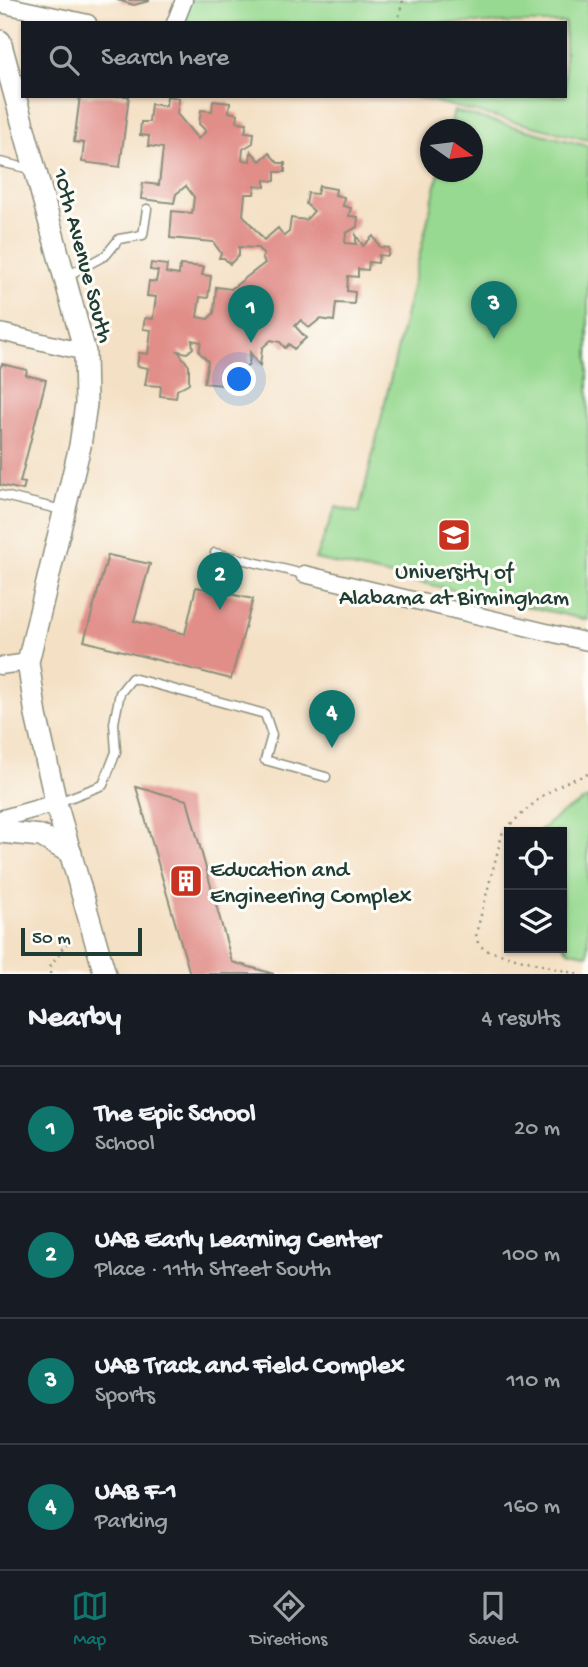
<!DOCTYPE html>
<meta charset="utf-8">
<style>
body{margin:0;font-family:"Gochi Hand",sans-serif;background:#20242c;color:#f1f3f6}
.controls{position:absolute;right:21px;bottom:21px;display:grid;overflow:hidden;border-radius:0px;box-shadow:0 2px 5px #0004}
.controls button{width:63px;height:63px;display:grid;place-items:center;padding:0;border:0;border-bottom:2px solid #363941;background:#171b24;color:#f1f3f6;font:35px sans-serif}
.compass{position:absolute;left:420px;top:119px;width:63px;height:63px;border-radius:50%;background:#171b24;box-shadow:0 2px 5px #0004;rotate:104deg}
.scale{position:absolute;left:21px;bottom:18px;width:121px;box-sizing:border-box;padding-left:7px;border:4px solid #1f3d34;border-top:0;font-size:19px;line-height:24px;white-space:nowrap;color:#1f3d34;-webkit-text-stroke:5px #fdfcf7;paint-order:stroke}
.you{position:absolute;left:240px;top:380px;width:24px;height:24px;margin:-18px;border:5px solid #fff;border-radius:50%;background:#1a73e8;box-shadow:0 0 0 10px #1a73e833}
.badge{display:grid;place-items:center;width:46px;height:46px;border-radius:50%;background:#0f766e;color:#fff;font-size:23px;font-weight:700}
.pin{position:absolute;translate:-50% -58px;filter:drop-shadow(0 2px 4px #0008)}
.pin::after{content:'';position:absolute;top:37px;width:24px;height:21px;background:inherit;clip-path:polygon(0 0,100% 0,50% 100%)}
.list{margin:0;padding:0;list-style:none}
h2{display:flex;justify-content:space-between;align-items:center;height:91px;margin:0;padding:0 28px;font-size:30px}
h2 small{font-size:23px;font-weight:400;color:#9ea1a6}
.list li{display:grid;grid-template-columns:46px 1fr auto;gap:21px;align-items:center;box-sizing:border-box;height:126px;padding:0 28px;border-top:2px solid #363941}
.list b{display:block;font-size:26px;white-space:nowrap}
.list p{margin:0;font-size:23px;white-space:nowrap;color:#9ea1a6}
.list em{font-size:23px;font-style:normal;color:#9ea1a6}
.icon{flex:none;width:38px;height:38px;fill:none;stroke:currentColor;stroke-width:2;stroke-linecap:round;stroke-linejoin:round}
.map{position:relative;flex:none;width:588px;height:974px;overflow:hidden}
.search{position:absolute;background:#171b24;box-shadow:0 2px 5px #0004;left:21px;right:21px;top:21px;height:77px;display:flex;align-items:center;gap:18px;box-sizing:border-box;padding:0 24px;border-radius:0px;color:#9ea1a6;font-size:26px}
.sheet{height:595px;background:#171b24}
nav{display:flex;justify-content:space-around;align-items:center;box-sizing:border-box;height:98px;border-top:2px solid #363941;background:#171b24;font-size:19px;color:#9ea1a6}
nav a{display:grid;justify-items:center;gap:4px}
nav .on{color:#0f766e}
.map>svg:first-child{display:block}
.green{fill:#97d990;stroke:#5b8b62;stroke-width:2}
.building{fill:#e18d88}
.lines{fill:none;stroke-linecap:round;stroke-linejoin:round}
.service-casing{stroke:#8a8e7c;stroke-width:11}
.minor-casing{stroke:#8a8e7c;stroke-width:19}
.tertiary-casing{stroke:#8a8e7c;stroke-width:24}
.path{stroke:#8a8e7c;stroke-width:2.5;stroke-dasharray:2 5;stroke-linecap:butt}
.service{stroke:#fff;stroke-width:8}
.minor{stroke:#fff;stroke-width:16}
.tertiary{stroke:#fff;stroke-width:21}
.labels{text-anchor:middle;stroke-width:6;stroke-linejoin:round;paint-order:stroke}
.street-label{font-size:23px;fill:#1f3d34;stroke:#fdfcf7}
.poi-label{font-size:23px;fill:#1f3d34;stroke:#fdfcf7}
</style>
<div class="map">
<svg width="588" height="974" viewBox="0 0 588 974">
<rect width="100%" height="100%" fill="#fdfcf7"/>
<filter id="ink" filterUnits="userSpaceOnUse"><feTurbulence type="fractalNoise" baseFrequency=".0143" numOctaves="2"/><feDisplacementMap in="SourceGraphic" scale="14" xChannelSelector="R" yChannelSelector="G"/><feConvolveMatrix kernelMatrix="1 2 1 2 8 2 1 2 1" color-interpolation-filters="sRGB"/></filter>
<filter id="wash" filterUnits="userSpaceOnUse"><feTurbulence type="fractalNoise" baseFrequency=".00686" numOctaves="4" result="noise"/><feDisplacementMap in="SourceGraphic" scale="28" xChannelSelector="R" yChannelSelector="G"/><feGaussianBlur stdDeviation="1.57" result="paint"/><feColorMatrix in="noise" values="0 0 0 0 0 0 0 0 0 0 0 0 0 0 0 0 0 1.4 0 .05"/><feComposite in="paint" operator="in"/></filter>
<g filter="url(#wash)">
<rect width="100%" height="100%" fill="#f4e0c4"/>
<g class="green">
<polygon points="183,0 588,0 588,140 412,96 565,96 565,23 173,23"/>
<polygon points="454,111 588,146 588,620 315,559 336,507 359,513 439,172 472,172 472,130 449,129"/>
<polygon points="588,798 588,955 568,950 562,943 562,832 538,832 560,814"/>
</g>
<g id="blocks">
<g class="building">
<polygon points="117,0 149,0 149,1 134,5"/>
<polygon points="80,96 129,96 120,167 82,162 84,143 74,142"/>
<polygon points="167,96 179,98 177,114 198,139 206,131 199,124 201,110 212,111 213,101 230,103 229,112 238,114 237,122 247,123 245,132 254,133 253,143 243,149 242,160 250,161 251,151 260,161 269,153 278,163 285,163 285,172 275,172 275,181 265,180 265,187 255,186 254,194 245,194 243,215 264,240 278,228 284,236 289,232 291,218 306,220 314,211 306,204 308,193 317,194 319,186 336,189 335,195 344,197 343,206 351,208 349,216 358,217 357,227 346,233 345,243 356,244 356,235 363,246 373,236 380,247 389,248 388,256 379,255 378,263 369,262 368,270 358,269 358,277 348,276 347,291 355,292 354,304 336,303 334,321 320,319 309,328 301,320 295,326 306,338 294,349 289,344 285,348 280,342 271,340 262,348 260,366 250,352 249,365 223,385 204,383 208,361 199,352 201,342 192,340 193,348 187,353 178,351 189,366 189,383 177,390 176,398 160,396 161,386 145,385 148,368 137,366 139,353 148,354 151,330 143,329 145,318 153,319 156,297 147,296 149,281 156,282 158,271 150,270 151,263 167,265 166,273 179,275 180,265 204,267 202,275 211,276 208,298 200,297 197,317 208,319 214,313 216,287 231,289 265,263 262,258 264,256 258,248 239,247 239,255 230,264 224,258 219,258 221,253 213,242 170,238 172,211 192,213 194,197 186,186 176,194 174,203 141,199 143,183 159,185 163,148 148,146 149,136 140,135 141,122 149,122 151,104 166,106"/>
<polygon points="2,364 27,370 26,375 46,380 20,482 25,483 23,490 0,485 0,368"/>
<polygon points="108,555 150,564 134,621 185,634 196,587 253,599 231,679 84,641"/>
<polygon points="136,787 187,800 232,962 274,974 190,974"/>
</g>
</g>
</g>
<g filter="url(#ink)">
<use href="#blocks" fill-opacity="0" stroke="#8a8e7c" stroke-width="2"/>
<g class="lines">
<defs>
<g id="service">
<polyline points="0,162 31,169"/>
<polyline points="67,276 106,255 119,239 143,235 147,209"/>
<polyline points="0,495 62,510"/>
<polyline points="215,553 304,574"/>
<polyline points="56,803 103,785 116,752 114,723 120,693 132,678 265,714 272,735 265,760 326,777"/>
</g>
<g id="minor">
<polyline points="0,4 88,23"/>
<polyline points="175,23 184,0"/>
<polyline points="0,332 85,352"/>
<polyline points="304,574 588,642"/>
<polyline points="0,666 28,662"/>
<polyline points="0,819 56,803"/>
</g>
<g id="tertiary">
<polyline points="0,41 85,352 86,404 80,446 28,662 36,715 56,803 105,974"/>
<polyline points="0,832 41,836 71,853"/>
</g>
</defs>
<use href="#service" class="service-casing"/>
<use href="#minor" class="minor-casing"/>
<use href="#tertiary" class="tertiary-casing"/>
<g class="path">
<polyline points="397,23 403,0"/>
<path d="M50,974l1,-10c8,-7 9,-16 18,-22"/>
<polyline points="577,974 485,950 478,943 476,934 503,831 542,796 566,782 588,774"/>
</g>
<use href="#service" class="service"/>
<use href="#minor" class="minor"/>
<use href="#tertiary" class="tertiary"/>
</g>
</g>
<defs>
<symbol id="university-square" viewBox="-11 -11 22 22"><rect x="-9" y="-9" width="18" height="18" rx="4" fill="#c8321e" stroke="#fdfcf7"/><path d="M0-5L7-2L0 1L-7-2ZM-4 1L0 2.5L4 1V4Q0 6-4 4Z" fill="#fff"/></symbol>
<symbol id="building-square" viewBox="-11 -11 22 22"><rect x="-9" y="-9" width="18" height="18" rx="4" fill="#c8321e" stroke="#fdfcf7"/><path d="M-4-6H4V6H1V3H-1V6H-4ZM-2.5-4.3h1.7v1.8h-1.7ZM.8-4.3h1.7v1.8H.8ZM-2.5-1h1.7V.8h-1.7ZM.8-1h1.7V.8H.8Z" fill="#fff"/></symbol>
</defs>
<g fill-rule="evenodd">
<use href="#university-square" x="435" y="516" width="38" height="38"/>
<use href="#building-square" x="167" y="862" width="38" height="38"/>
</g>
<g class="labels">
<g class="street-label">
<text transform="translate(85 255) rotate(75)" y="8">10th Avenue South</text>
</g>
<g class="poi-label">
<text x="454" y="578">University of<tspan x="454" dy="26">Alabama at Birmingham</tspan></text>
<text x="210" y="876" text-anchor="start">Education and<tspan x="210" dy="26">Engineering Complex</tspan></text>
</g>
</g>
</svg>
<div class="controls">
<button><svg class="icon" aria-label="locate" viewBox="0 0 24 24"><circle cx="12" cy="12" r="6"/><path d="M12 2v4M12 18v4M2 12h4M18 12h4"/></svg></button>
<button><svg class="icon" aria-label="layers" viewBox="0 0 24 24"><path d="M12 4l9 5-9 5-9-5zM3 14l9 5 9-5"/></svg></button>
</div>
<svg class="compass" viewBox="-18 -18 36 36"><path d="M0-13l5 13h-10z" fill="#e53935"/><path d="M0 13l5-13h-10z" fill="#9ea1a6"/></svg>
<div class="scale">50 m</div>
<div class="you"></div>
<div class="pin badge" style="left:251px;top:343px">1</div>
<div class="pin badge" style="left:220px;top:610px">2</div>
<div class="pin badge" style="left:494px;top:339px">3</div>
<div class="pin badge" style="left:332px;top:748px">4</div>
<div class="search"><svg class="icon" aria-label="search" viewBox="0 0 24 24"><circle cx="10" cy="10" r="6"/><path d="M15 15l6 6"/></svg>Search here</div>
</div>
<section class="sheet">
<h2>Nearby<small>4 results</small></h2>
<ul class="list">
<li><span class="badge">1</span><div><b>The Epic School</b><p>School</p></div><em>20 m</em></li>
<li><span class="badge">2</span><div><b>UAB Early Learning Center</b><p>Place · 11th Street South</p></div><em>100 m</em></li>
<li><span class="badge">3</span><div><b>UAB Track and Field Complex</b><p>Sports</p></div><em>110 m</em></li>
<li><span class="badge">4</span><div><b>UAB F-1</b><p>Parking</p></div><em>160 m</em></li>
</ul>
</section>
<nav>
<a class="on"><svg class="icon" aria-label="map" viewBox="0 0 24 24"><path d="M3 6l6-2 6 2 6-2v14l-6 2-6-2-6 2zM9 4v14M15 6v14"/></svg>Map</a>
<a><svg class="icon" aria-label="directions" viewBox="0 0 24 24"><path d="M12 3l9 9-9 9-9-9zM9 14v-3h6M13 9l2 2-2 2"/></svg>Directions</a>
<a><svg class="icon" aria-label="saved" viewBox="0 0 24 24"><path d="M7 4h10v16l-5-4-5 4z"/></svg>Saved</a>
</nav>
